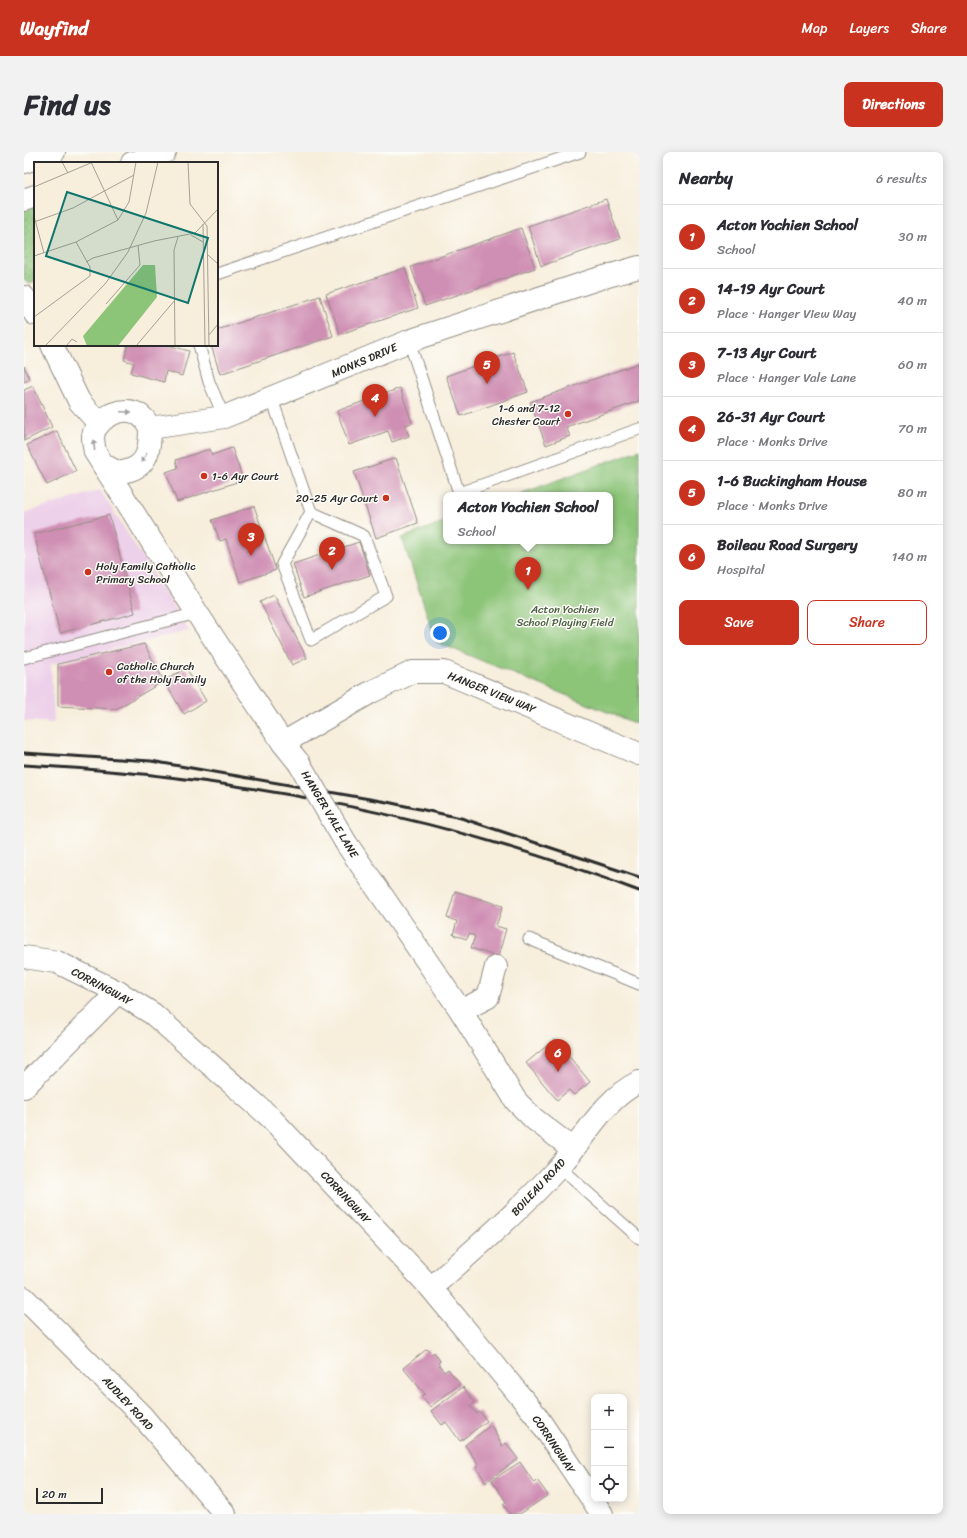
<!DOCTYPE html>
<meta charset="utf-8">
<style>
body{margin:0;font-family:Sriracha,sans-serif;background:#f2f2f3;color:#2b2b33}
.controls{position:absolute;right:12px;bottom:12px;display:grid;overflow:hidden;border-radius:8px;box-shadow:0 2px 10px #0003}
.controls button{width:36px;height:36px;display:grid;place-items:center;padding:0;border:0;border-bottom:1px solid #e1e1e2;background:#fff;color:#2b2b33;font:20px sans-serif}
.scale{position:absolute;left:12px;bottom:10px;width:67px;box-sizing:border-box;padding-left:4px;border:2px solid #2b2b2b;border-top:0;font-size:11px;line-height:14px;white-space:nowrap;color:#2b2b2b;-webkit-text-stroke:3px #fdfcf7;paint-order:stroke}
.you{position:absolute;left:416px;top:481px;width:14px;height:14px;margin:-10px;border:3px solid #fff;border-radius:50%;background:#1a73e8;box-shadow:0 0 0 6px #1a73e833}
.badge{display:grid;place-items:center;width:26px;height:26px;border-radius:50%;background:#c8321e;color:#fff;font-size:13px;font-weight:700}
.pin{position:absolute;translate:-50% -33px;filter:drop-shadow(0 1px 2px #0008)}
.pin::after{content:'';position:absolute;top:21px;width:14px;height:12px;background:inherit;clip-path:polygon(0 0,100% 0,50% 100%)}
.popup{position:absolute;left:419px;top:340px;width:170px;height:52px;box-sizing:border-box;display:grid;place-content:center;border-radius:8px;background:#fff;filter:drop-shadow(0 1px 3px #0005);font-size:13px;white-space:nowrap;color:#7c7c81}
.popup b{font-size:15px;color:#2b2b33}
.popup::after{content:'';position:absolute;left:50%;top:100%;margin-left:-8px;border:8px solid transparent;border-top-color:#fff}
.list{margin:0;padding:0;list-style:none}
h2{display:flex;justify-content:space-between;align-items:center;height:52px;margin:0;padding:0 16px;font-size:17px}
h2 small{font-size:13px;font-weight:400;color:#7c7c81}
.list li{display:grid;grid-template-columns:26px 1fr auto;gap:12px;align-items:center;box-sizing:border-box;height:64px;padding:0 16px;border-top:1px solid #e1e1e2}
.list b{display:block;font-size:15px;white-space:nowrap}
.list p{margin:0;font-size:13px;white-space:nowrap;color:#7c7c81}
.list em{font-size:13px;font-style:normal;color:#7c7c81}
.actions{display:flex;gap:8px;padding:12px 16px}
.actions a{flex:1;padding:9px 0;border:1px solid #c8321e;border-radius:8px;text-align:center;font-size:14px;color:#c8321e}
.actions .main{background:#c8321e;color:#fff}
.icon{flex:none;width:22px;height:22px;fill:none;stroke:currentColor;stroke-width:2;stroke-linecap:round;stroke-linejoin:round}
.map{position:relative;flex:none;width:615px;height:1362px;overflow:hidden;border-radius:8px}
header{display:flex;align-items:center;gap:24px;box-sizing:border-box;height:56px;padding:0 20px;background:#c8321e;color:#fff}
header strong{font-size:19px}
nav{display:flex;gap:22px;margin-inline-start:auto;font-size:14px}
.intro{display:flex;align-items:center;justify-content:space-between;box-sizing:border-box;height:96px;padding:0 24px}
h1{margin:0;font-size:28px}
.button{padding:10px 18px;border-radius:8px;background:#c8321e;color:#fff;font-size:14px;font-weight:700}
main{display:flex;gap:24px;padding:0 24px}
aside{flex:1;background:#fff;border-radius:8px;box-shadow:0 2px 10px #0003}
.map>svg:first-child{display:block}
.built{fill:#edd0e9}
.grass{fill:url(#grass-dots);stroke:#5c7852}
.park{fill:#8cc478;stroke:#5c7852}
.building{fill:#cf8eb3}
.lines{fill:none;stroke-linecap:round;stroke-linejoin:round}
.service-casing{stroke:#918c84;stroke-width:13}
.minor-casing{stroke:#918c84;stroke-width:24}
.service{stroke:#fff;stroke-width:11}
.minor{stroke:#fff;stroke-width:22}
.rail{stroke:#2b2b2b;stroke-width:3}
.minor-bridge-casing{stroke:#918c84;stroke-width:24;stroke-linecap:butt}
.minor-bridge{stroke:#fff;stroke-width:22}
.oneway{fill:#a0a0a0}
.poi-dot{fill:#c8321e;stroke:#fdfcf7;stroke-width:1.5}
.labels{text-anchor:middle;stroke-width:3;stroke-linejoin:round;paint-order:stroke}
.street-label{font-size:11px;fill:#2b2b2b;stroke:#fdfcf7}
.poi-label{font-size:11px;fill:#2b2b2b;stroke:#fdfcf7;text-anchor:start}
.park-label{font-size:11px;fill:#4d6146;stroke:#fdfcf7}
.inset-road{fill:none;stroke:#a5a095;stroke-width:1}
.view{fill:#0f766e;fill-opacity:0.15;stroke:#0f766e;stroke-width:2}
.inset-edge{fill:none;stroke:#2b2b2b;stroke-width:2}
</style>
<header>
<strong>Wayfind</strong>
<nav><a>Map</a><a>Layers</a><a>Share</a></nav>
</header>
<div class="intro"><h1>Find us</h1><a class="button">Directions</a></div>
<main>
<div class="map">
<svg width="615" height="1362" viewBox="0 0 615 1362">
<defs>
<pattern id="grass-dots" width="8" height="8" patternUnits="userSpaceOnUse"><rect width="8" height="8" fill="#8cc478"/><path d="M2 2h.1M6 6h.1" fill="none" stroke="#739f63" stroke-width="1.8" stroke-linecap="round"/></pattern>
</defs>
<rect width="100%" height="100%" fill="#fdfcf7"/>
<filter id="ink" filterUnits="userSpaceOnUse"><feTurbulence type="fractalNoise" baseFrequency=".025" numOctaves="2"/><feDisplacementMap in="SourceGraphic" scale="8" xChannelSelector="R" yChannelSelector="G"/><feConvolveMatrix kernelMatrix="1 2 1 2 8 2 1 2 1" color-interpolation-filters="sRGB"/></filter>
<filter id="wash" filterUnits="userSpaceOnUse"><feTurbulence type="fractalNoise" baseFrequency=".012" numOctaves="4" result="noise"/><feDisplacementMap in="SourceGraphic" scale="16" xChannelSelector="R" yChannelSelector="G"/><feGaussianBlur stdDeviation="0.9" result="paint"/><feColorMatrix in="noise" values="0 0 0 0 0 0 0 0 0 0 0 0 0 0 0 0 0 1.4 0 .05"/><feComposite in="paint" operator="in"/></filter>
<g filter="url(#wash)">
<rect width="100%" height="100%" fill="#f7eedc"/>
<polygon class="built" points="76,338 165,479 27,512 30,571 0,569 0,361"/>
<polygon class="grass" points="11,54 11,130 5,132 0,128 0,58"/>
<polygon class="park" points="615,298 615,573 412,490 378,386 422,369 422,389 586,389 586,343 493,343"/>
<g id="blocks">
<g class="building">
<polygon points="582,47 596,87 517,114 504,74"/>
<polygon points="497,76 511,116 401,154 387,115"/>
<polygon points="381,116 394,156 316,182 302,142"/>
<polygon points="296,144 309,184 196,222 187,193 193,193 193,178"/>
<polygon points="104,193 144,193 165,199 158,224 142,219 140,230 107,221 110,211 100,208"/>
<polygon points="489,200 504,240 437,264 422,224"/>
<polygon points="615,211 615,249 542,275 546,284 522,293 506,250"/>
<polygon points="0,214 6,227 0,230"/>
<polygon points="9,234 28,275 0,289 0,238"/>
<polygon points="376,236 388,271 381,273 385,284 368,290 364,279 325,293 313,259"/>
<polygon points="33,279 52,319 23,333 3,293"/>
<polygon points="208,296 219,328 153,350 142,320 154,316 152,308 186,297 188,303"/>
<polygon points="372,306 394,371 352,386 330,320"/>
<polygon points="230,354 252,418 216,430 202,387 196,389 188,368"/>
<polygon points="85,363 111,461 36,481 10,382"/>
<polygon points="335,390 346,423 280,445 269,412"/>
<polygon points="250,443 283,506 268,513 236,450"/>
<polygon points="120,492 140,529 92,557 34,554 34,512"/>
<polygon points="162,516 182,549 160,562 140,529"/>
<polygon points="431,739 479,754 472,774 482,777 474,805 447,796 451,784 445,782 443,787 429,783 433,769 423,766"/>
<polygon points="531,887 566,930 550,943 545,938 533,948 502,911"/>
<polygon points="403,1197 408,1202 410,1200 416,1209 414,1211 420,1220 424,1217 436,1232 406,1255 397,1244 401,1242 379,1216"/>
<polygon points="439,1235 451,1251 446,1254 453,1262 456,1260 463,1269 436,1289 422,1270 418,1273 407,1259"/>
<polygon points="467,1273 478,1294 482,1291 494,1307 462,1330 452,1315 455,1313 441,1293"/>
<polygon points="496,1310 510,1331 513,1328 524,1343 496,1362 486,1362 479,1352 482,1350 468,1328"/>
</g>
</g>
</g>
<g filter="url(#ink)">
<use href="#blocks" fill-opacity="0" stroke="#918c84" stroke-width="1"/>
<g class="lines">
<defs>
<g id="service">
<polyline points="193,122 556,0"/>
<polyline points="385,189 435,341 615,277"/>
<polyline points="175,193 185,230 200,265"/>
<polyline points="248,247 287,360 258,412 287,488 362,444 340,384 287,360"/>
<polyline points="0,506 173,461"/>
<polyline points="505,787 615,832"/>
<polyline points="535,1015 615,1086"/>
</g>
<g id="minor">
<polyline points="0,10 30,0"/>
<polyline points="108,11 141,0"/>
<polyline points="0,48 11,44"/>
<polyline points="0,145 11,162"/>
<polyline points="28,193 55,249 75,272"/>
<polyline points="126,276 200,265 385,189 570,128 615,115"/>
<path d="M126,276c-2,-3 -4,-8 -7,-10 -15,-16 -47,-2 -50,18 0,5 1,11 2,16l102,161 86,130 16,20"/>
<path d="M79,313c5,2 10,5 15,7 4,1 8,-1 12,-2 19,-6 20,-25 20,-42"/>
<polyline points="259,591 347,540 389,520 420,520 615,602"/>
<polyline points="322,691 437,859 492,949 510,967 549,997"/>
<polyline points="0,805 33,810 94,840 129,862 246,965 407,1136 511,1262 578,1362"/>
<polyline points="437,859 464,845 472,815"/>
<polyline points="0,935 94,840"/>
<path d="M407,1136c44,-39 88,-77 127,-120 26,-28 45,-69 81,-86"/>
<polyline points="0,1146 118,1264 201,1362"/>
</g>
</defs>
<use href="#service" class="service-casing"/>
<use href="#minor" class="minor-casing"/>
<use href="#service" class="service"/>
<use href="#minor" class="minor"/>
<g class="rail">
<polyline points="0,601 127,609 363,650 437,666 615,725"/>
<path d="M0,613c209,10 419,51 615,126"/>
</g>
<defs>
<polyline id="minor-bridge" points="275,611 322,691"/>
</defs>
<use href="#minor-bridge" class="minor-bridge-casing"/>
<use href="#minor-bridge" class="minor-bridge"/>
</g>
<defs><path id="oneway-solid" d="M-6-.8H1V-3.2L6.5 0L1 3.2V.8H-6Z"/></defs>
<g class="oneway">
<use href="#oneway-solid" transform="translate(102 260) rotate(3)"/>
<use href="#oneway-solid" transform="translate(70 293) rotate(-96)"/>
<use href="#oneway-solid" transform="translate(120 306) rotate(121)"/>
</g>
</g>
<g class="poi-dot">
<circle cx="544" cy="262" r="4"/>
<circle cx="180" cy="324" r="4"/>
<circle cx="362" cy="346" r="4"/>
<circle cx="64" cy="420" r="4"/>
<circle cx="85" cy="520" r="4"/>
</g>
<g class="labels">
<g class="street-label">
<text transform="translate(340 208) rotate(-23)" y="4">MONKS DRIVE</text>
<text transform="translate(468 540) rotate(22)" y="4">HANGER VIEW WAY</text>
<text transform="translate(306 662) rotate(59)" y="4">HANGER VALE LANE</text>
<text transform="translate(78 834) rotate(28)" y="4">CORRINGWAY</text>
<text transform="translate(514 1035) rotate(-47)" y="4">BOILEAU ROAD</text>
<text transform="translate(322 1045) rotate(47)" y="4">CORRINGWAY</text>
<text transform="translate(104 1251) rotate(47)" y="4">AUDLEY ROAD</text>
<text transform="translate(530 1292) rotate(56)" y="4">CORRINGWAY</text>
</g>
<g class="poi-label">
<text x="536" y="260" text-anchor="end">1-6 and 7-12<tspan x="536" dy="13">Chester Court</tspan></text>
<text x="188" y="328">1-6 Ayr Court</text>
<text x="354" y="350" text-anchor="end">20-25 Ayr Court</text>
<text x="72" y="418">Holy Family Catholic<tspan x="72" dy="13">Primary School</tspan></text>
<text x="93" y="518">Catholic Church<tspan x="93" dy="13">of the Holy Family</tspan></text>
</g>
<g class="park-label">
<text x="541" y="461">Acton Yochien<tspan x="541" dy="13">School Playing Field</tspan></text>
</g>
</g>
<g transform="translate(10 10)">
<rect width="184" height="184" fill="#f7eedc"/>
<path d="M109,103h12l2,32 -39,49h-31l-4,-10z" fill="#8cc478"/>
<path class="inset-road" d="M28,0l6,11M57,0l27,58M154,0l2,42 17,22 2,120M0,25l59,-25M0,54l10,37M0,60l39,-14 61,-33M169,62l2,122M157,73l12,7M174,93l10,9M0,94l42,-14 42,-22 11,-18 7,-40M52,100l7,-4 61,-17 41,-8 23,-24M72,142l34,-39 -2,-20M0,155l56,-41v-9l-14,-25M175,173l9,-11M11,184l60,-62 23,-32 18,-39 12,-51M32,184l6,-7 5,3M102,184l39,-46M141,184l-1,-96 4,-13"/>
<path class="view" d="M33,30l141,46 -20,65 -142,-47z"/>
<rect width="184" height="184" class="inset-edge"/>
</g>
</svg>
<div class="controls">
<button>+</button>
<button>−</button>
<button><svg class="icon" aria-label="locate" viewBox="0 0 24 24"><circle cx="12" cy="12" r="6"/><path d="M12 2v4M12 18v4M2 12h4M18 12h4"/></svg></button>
</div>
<div class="scale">20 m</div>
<div class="you"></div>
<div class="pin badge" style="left:504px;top:438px">1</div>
<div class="popup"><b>Acton Yochien School</b>School</div>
<div class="pin badge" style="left:308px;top:418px">2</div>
<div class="pin badge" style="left:227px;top:404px">3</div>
<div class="pin badge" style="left:351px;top:265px">4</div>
<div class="pin badge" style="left:463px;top:232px">5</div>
<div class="pin badge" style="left:534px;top:920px">6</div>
</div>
<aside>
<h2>Nearby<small>6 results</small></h2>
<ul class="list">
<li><span class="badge">1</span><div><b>Acton Yochien School</b><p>School</p></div><em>30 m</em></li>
<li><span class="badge">2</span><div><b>14-19 Ayr Court</b><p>Place · Hanger View Way</p></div><em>40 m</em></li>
<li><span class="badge">3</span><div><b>7-13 Ayr Court</b><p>Place · Hanger Vale Lane</p></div><em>60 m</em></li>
<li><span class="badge">4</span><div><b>26-31 Ayr Court</b><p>Place · Monks Drive</p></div><em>70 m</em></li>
<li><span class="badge">5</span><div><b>1-6 Buckingham House</b><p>Place · Monks Drive</p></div><em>80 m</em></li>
<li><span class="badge">6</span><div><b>Boileau Road Surgery</b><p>Hospital</p></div><em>140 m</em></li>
</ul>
<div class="actions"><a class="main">Save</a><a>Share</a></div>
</aside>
</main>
